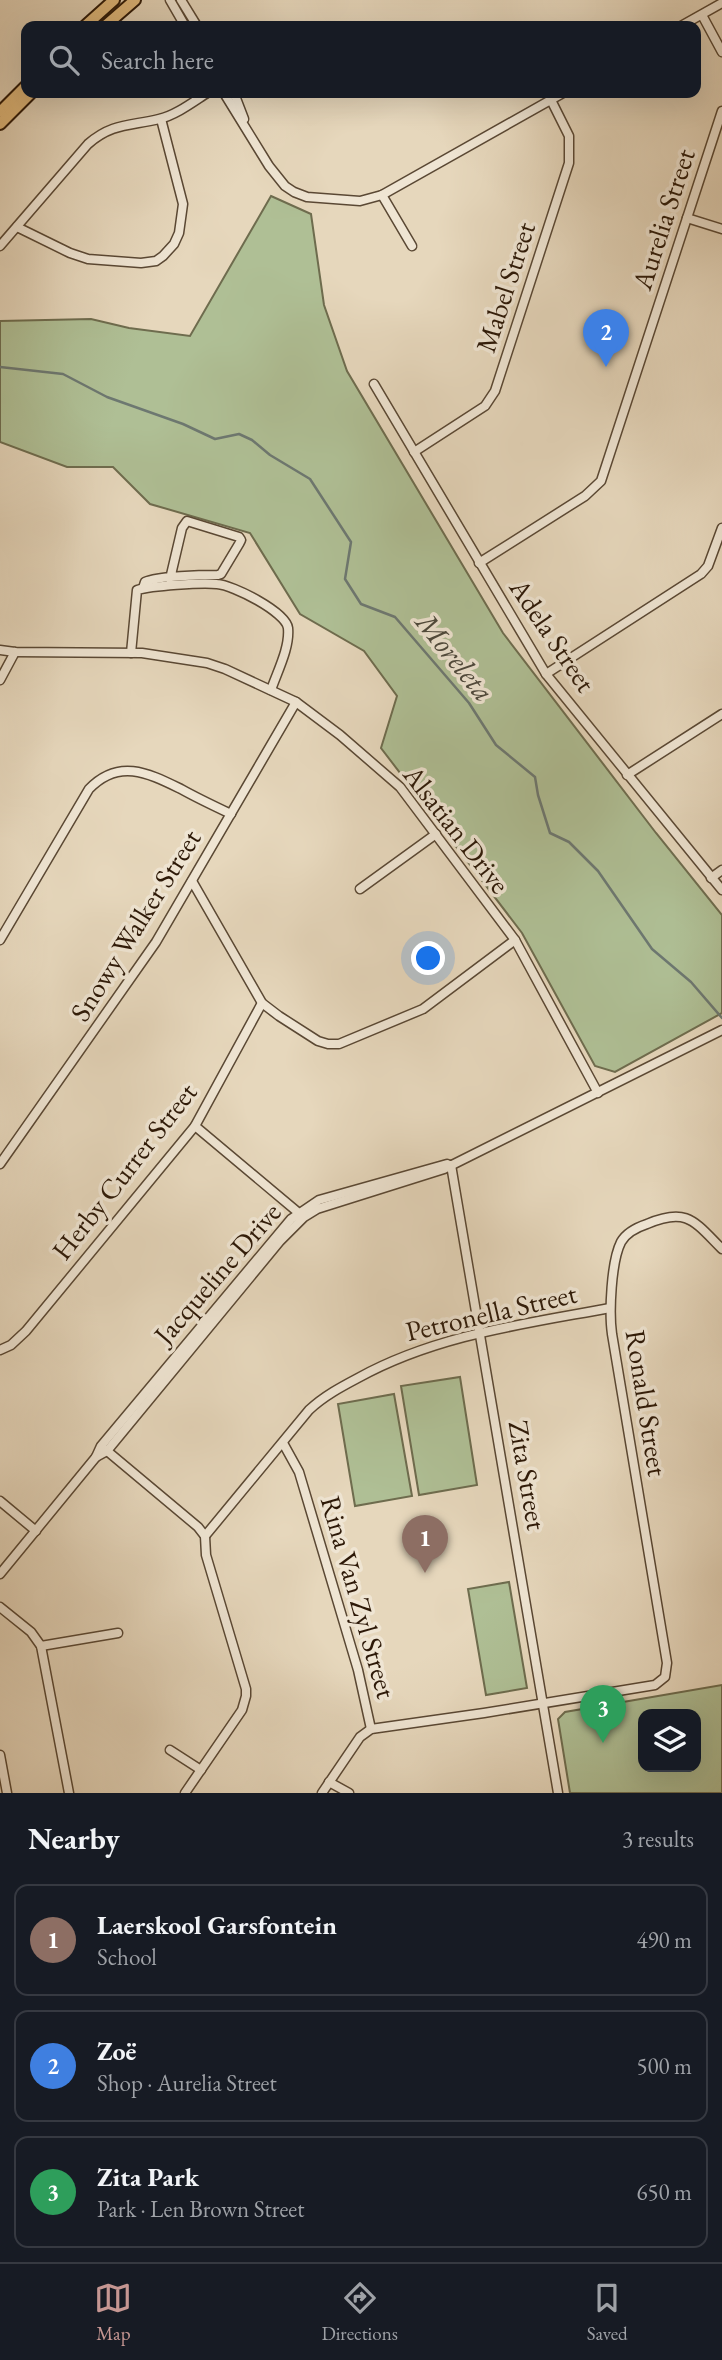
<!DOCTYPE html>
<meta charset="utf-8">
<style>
body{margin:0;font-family:"EB Garamond",serif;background:#20242c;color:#f1f3f6}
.controls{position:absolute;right:21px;bottom:21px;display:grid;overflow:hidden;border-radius:14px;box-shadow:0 7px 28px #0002}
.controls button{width:63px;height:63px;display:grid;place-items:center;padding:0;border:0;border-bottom:2px solid #363941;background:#171b24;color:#f1f3f6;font:35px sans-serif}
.you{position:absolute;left:429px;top:959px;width:24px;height:24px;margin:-18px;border:5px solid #fff;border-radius:50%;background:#1a73e8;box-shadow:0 0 0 10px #1a73e833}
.badge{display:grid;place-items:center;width:46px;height:46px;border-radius:50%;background:#c59692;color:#fff;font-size:23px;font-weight:700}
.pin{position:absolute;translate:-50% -58px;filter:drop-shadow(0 2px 4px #0008)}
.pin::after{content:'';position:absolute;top:37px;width:24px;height:21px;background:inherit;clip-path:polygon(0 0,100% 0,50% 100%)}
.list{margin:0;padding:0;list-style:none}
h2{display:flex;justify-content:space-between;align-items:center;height:91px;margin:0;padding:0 28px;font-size:30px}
h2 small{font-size:23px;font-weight:400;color:#9ea1a6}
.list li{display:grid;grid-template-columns:46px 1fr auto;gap:21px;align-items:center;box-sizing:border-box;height:112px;margin:0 14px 14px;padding:0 14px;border:2px solid #363941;border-radius:14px}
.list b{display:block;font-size:26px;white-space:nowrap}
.list p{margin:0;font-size:23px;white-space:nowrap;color:#9ea1a6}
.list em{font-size:23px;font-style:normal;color:#9ea1a6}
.icon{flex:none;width:38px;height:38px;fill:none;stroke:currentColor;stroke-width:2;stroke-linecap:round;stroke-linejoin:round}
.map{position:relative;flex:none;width:722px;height:1793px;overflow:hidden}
.search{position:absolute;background:#171b24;box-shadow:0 7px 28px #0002;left:21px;right:21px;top:21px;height:77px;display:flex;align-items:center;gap:18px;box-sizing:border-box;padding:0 24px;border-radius:14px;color:#9ea1a6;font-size:26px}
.sheet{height:469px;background:#171b24}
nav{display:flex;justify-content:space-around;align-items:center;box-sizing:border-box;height:98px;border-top:2px solid #363941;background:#171b24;font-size:19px;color:#9ea1a6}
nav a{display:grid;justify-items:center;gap:4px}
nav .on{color:#c59692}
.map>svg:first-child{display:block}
.green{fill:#afbf95;stroke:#6e6c4e;stroke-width:2;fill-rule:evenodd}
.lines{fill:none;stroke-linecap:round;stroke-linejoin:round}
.stream{stroke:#6d7871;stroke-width:2.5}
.minor-casing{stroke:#5a4834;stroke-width:11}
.major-casing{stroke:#2c1807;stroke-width:14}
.minor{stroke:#efe5d3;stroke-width:8}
.major{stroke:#e3bc7e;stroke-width:10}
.labels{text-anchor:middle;stroke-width:7;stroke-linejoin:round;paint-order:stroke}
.street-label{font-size:28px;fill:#2c1807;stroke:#efe5d3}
.water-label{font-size:30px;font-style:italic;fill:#4c483c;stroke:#efe5d3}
</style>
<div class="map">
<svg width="722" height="1793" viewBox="0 0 722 1793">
<rect width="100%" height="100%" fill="#e6d7bc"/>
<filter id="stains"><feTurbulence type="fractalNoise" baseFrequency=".00286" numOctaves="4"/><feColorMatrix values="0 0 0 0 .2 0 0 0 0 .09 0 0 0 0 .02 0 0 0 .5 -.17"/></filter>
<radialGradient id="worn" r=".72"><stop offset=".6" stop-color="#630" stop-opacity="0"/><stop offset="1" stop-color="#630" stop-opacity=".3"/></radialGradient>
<g class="green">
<polygon points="271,196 311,214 324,305 347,371 503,633 656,833 722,915 722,1013 615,1072 595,1066 522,933 381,748 397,696 364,651 300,614 250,533 150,504 113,467 67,467 0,442 0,321 91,319 129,328 190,336"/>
<polygon points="460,1377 477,1485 419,1495 401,1386"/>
<polygon points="394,1394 412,1496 355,1506 338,1404"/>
<polygon points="509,1582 527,1688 486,1695 468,1589"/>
<path d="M722,1685v108h-152l-12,-74 7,-7zM643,1714h53v53h-53z"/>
</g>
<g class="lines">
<polyline class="stream" points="0,367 63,374 107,397 183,424 215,439 239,434 252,440 270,455 310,479 351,542 345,579 361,604 395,617 469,703 496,745 535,777 538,795 550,833 569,842 598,871 652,949 691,982 722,1018"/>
<defs>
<g id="minor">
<polyline points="170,0 185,26"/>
<polyline points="181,0 197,26"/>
<polyline points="702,15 722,52"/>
<polyline points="681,26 722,3"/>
<polyline points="224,93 269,166 285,186 294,192 307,197 360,201 382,195 563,93"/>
<polyline points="234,93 244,119"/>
<polyline points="382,195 412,246"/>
<polyline points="687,218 722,229"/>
<polyline points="17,227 70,253 88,259 141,263 156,261 163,256 174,244 179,233 183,204 161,119"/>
<path d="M0,246l88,-102c24,-21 42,-18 71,-25 17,-4 34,-17 48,-26"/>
<polyline points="374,384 546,674 722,890"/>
<polyline points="414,452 485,406 495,391 569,163 569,136 551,100"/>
<polyline points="479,563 585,496 601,481 722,111"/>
<path d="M143,588l2,-6c13,-6 57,-7 73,-7l3,-1 18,-30 2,-4 -2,-3 -52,-16 -5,7 -12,51"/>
<polyline points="0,650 15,652 142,653 207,663 225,669 296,702 340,735 400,787 515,940 598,1093"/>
<path d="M131,653l6,-63c14,-4 65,-8 80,-6 16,1 69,28 71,44 2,20 -11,44 -17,62"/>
<polyline points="546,674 701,574 708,566 722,528"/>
<polyline points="0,680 15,652"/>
<polyline points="627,775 722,714"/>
<polyline points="711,878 722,870"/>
<polyline points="192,881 262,1003 279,1016 318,1041 328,1044 339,1044 423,1009 515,940"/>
<polyline points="360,889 436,834"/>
<path d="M0,940l89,-151c30,-31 59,-16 92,0 16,9 33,17 50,25"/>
<polyline points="195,1126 300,1214"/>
<polyline points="0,1164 156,942 296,702"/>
<polyline points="451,1165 558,1793"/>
<polyline points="0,1350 11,1345 26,1331 195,1126 262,1003"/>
<polyline points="283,1443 299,1472 358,1670 371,1729"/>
<polyline points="106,1450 198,1527 205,1536 206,1555 246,1689 246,1696 242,1710 185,1793"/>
<polyline points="96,1457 107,1451 280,1241 304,1217 317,1209 444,1169 722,1030"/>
<polyline points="0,1501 36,1531"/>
<path d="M205,1536l104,-126c15,-14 32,-23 49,-32 78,-43 166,-54 252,-70"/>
<polyline points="0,1574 96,1457 101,1446 291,1219 319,1200 447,1164"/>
<polyline points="0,1607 31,1632 41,1646 69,1793"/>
<polyline points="41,1646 118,1633"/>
<polyline points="170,1750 201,1770"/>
<polyline points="0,1755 7,1793"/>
<polyline points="329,1782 349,1793"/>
<path d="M322,1793l38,-56 11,-8 113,-16 171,-28 10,-8 2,-14 -55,-329c-3,-21 -1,-72 9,-92 5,-9 17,-15 26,-18 40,-17 47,-3 75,25"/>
</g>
<g id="major">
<polyline points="85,26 114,0"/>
<polyline points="105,26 135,0"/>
<polyline points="0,112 26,86"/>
<polyline points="0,124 31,93"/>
</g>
</defs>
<use href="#minor" class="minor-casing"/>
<use href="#major" class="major-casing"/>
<use href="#minor" class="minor"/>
<use href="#major" class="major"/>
</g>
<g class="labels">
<g class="street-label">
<text transform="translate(663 219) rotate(-72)" y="10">Aurelia Street</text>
<text transform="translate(505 287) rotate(-72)" y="10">Mabel Street</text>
<text transform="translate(553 635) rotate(56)" y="10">Adela Street</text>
<text transform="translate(457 829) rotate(52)" y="10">Alsatian Drive</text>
<text transform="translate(135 925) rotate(-58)" y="10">Snowy Walker Street</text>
<text transform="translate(124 1171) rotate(-52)" y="10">Herby Currer Street</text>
<text transform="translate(217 1273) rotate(-49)" y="10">Jacqueline Drive</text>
<text transform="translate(491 1312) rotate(-13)" y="10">Petronella Street</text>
<text transform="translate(647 1403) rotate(81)" y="10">Ronald Street</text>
<text transform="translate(528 1475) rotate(80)" y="10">Zita Street</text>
<text transform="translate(359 1597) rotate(74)" y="10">Rina Van Zyl Street</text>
</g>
<g class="water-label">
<text transform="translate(455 657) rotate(51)" y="10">Moreleta</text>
</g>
</g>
<rect width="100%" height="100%" filter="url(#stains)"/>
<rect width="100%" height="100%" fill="url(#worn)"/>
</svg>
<div class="controls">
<button><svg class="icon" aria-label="layers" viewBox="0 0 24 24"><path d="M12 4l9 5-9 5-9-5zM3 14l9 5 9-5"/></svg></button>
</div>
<div class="you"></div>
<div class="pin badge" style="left:425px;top:1573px;background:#8d6e63">1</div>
<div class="pin badge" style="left:606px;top:367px;background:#3f7fe0">2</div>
<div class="pin badge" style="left:603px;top:1743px;background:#2e9e5b">3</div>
<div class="search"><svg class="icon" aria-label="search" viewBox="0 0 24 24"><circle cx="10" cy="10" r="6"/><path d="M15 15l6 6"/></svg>Search here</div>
</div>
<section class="sheet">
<h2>Nearby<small>3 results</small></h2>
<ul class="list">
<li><span class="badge" style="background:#8d6e63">1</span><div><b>Laerskool Garsfontein</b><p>School</p></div><em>490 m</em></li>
<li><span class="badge" style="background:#3f7fe0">2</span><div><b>Zoë</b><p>Shop · Aurelia Street</p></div><em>500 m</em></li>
<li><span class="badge" style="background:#2e9e5b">3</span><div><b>Zita Park</b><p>Park · Len Brown Street</p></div><em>650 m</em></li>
</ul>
</section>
<nav>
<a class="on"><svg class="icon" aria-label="map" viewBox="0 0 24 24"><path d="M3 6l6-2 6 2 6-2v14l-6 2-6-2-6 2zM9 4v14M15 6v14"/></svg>Map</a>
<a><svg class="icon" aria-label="directions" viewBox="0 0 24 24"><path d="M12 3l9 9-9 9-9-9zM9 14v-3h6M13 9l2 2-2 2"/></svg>Directions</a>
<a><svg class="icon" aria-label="saved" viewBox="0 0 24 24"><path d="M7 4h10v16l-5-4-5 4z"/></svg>Saved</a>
</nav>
